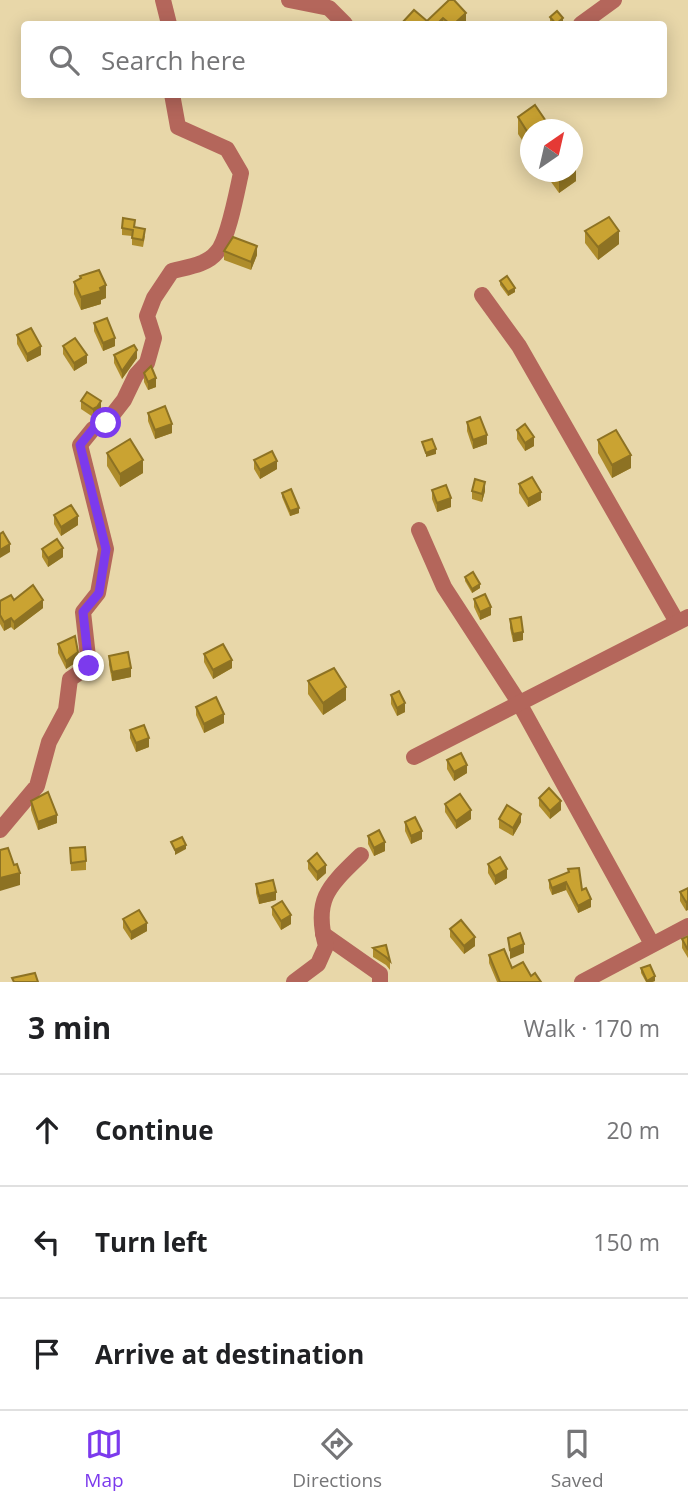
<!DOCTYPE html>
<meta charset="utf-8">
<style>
body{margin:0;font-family:"Open Sans",sans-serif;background:#f2f2f2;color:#202124}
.compass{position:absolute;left:520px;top:119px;width:63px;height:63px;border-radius:50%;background:#fff;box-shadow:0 4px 18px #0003;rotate:34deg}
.stop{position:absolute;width:21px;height:21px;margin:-16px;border:5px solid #7c3aed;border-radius:50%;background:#fff}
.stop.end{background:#7c3aed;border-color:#fff;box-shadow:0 2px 7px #0008}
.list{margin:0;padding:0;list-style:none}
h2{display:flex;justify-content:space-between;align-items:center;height:91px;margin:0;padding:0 28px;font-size:30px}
h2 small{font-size:23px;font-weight:400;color:#757577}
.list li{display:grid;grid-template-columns:46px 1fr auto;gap:21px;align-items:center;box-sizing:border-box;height:112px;padding:0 28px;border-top:2px solid #e0e0e0}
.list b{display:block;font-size:26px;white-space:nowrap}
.list em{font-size:23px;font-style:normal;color:#757577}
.icon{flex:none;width:38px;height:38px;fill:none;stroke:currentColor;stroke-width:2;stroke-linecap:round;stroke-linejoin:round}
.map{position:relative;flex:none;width:688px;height:982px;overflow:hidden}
.search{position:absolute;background:#fff;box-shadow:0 4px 18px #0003;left:21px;right:21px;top:21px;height:77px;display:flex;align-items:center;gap:18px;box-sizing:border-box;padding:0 24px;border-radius:7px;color:#757577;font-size:26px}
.sheet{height:427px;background:#fff}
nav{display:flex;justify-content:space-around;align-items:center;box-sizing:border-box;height:98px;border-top:2px solid #e0e0e0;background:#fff;font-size:19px;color:#757577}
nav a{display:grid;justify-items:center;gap:4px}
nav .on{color:#7c3aed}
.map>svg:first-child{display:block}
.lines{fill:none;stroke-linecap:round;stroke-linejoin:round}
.minor{stroke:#b4665b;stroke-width:16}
.wall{fill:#ae8c2b}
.shaded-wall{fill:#8d7223}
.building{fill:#caa332;stroke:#8d7223;stroke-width:2}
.route{stroke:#7c3aed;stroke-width:9}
</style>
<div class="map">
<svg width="688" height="982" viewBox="0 0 688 982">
<rect width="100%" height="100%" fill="#e8d7a9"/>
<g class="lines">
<g class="minor">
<polyline points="163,0 169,24"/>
<polyline points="289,0 329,8 345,24"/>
<polyline points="581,24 614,0"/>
<polyline points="482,295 519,346 677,622"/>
<polyline points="419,530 444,587 518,701 652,944"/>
<polyline points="414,757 688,617"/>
<path d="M0,830l37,-44 12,-44 17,-32 4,-31 19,-13 -6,-54 15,-19 8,-44 -26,-104 13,-16 13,-6 18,-23 12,-25 11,-12 7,-25 -7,-22 7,-18 18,-27c15,-4 35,-6 45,-19 11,-12 20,-61 24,-79l-14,-24 -49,-22 -6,-33"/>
<polyline points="323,934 380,974 380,982"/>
<path d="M294,982l24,-18 8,-18c-13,-47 3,-60 35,-91"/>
<polyline points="582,982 688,926"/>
</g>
</g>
<g class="wall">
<polygon points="449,0 466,24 401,24 427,21"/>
<polygon points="550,17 563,22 560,24 553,24 550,21"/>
<polygon points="518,117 530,130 530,152 518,134"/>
<polygon points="544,172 572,172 576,181 559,193"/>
<polygon points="135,227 145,236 143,247 132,245 132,236 122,235 122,228"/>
<polygon points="585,231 619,244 598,260 585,243"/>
<polygon points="224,251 257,255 251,270 224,260"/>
<polygon points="80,276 106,298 101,300 101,304 81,310 74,294 74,282 80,279"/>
<polygon points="500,281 515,292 508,296 500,285"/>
<polygon points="94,323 115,346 103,351 94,331"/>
<polygon points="17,335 41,355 27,362 17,344"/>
<polygon points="63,346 87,363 74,371 63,354"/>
<polygon points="114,355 137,358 122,379 114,363"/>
<polygon points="144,373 156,387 148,390 144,382"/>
<polygon points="81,401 101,410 97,416 93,417 81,409"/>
<polygon points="148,413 172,433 155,439 148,421"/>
<polygon points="467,422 487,444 473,449 467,431"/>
<polygon points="517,430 534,446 525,451 517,439"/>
<polygon points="598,440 631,468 612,478 598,453"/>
<polygon points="107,453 143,473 120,487 107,466"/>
<polygon points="254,460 277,469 260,479 254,469"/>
<polygon points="519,484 541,500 528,507 519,493"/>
<polygon points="432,490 451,507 437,512 432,499"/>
<polygon points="472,491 485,491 482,502 472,499"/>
<polygon points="282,493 299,513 290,516 282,497"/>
<polygon points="54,515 78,525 61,536 54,524"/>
<polygon points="42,549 63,557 48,567 42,557"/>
<polygon points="465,577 480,588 472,593 465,581"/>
<polygon points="474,599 491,615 480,620 474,607"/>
<polygon points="14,600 43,608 14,630 11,627 4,631 0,624 0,601"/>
<polygon points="510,619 523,640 513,642 510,628"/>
<polygon points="58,644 78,661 66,669 58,653"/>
<polygon points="204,654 232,668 213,679 204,662"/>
<polygon points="109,656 131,677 112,681 109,665"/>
<polygon points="308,681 346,700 323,715 308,694"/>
<polygon points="391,695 405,712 397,716 391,704"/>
<polygon points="196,707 224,723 204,733 196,715"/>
<polygon points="130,730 149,747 136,752 130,738"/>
<polygon points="447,760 467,773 454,781 447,769"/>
<polygon points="539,798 561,810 550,819 539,806"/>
<polygon points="31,801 57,823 38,830 31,810"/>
<polygon points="445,804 471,819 456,829 445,812"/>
<polygon points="499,819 521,822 513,836 499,828"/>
<polygon points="405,822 422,839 411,844 405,831"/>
<polygon points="368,836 385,851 374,856 368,844"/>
<polygon points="70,848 86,861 86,870 71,871"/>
<polygon points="308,861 326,873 317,881 308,869"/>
<polygon points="488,864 507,878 495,885 488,873"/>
<polygon points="569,872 582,890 591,907 578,913 566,890 552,895 549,888 549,880"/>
<polygon points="256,884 276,900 259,904 256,893"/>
<polygon points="688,888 686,911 680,901 680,892"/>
<polygon points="272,907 291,924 281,930 272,915"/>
<polygon points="123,919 147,931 131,940 123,928"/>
<polygon points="450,929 475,946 464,954 450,937"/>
<polygon points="688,936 688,958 682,948 682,939"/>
<polygon points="386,945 390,961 390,970 386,965 373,957 373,948"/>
<polygon points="489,955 512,968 531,976 541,982 497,982 489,963"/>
<polygon points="641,968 655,981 652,982 646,982 641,973"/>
</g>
<g class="shaded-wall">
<polygon points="466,13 466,24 454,24"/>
<polygon points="443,18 443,24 437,24"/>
<polygon points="563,18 563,22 560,24 556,24"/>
<polygon points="576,165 576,181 559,193 559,177 566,172 572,172 572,167"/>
<polygon points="619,231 619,244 598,260 598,247"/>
<polygon points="257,246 257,255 251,270 251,262"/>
<polygon points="106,285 106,298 101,300 101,304 81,310 81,297"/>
<polygon points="515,288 515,292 508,296 508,292"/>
<polygon points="115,338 115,346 103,351 103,343"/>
<polygon points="41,346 41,355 27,362 27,354"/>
<polygon points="137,350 137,358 122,379 122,371"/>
<polygon points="87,355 87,363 74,371 74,363"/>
<polygon points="156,378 156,387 148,390 148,382"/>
<polygon points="101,401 101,410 97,416 93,417 93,409"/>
<polygon points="172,424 172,433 155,439 155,430"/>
<polygon points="487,435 487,444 473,449 473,440"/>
<polygon points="534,437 534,446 525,451 525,443"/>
<polygon points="436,449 436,454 426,457 426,453"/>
<polygon points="631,455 631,468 612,478 612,465"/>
<polygon points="143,460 143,473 120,487 120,474"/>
<polygon points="277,461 277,469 260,479 260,470"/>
<polygon points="485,482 485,491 482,502 482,494"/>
<polygon points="541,492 541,500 528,507 528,499"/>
<polygon points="451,498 451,507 437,512 437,503"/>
<polygon points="299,508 299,513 290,516 290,511"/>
<polygon points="78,516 78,525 61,536 61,527"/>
<polygon points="10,544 10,552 0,558 0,550"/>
<polygon points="63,548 63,557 48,567 48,558"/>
<polygon points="480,584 480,588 472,593 472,589"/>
<polygon points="43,600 43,608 14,630 14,622"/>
<polygon points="491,607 491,615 480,620 480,612"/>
<polygon points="11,618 11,627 4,631 4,622"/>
<polygon points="523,632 523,640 513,642 513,634"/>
<polygon points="78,652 78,661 66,669 66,661"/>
<polygon points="232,660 232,668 213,679 213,670"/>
<polygon points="131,668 131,677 112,681 112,672"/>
<polygon points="346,687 346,700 323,715 323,703"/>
<polygon points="405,703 405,712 397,716 397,708"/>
<polygon points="224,714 224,723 204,733 204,724"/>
<polygon points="149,738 149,747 136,752 136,743"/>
<polygon points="467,765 467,773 454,781 454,772"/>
<polygon points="561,801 561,810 550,819 550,811"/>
<polygon points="471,810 471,819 456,829 456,821"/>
<polygon points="521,814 521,822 513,836 513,828"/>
<polygon points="57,815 57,823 38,830 38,822"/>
<polygon points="422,831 422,839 411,844 411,836"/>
<polygon points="385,842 385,851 374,856 374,848"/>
<polygon points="186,845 186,849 175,855 175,850"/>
<polygon points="326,865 326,873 317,881 317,872"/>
<polygon points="507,869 507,878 495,885 495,876"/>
<polygon points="20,873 20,885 0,891 0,878"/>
<polygon points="566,882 566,890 552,895 552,888"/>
<polygon points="276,892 276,900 259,904 259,896"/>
<polygon points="591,899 591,907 578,913 578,906"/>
<polygon points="688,901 688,910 686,911 686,902"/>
<polygon points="291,915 291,924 281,930 281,921"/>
<polygon points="147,923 147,931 131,940 131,932"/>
<polygon points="475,937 475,946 464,954 464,946"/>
<polygon points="524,944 524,953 510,959 510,950"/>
<polygon points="655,976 655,981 652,982 647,982 647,981"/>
</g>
<g class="building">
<polygon points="449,0 454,0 466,13 454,24 450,24 443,18 437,24 401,24 414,10 427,21"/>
<polygon points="557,11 563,18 556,24 550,17"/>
<polygon points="535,105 552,130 530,130 530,136 518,117"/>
<polygon points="555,172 566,172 559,177"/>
<polygon points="609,217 619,231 598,247 585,231"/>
<polygon points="123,218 135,220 134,227 145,229 143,240 132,238 133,230 122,228"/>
<polygon points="233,237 257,246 251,262 224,251"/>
<polygon points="99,270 106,285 100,288 101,291 81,297 74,282 81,278 80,276"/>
<polygon points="507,276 515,288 508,292 500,281"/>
<polygon points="107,318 115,338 103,343 94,323"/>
<polygon points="31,328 41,346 27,354 17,335"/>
<polygon points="75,338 87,355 74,363 63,346"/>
<polygon points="134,345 137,350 122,371 114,355"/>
<polygon points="151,366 156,378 148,382 144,373"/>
<polygon points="87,392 101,401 97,407 93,409 81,401"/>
<polygon points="165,406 172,424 155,430 148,413"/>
<polygon points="480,417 487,435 473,440 467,422"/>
<polygon points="525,424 534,437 525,443 517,430"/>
<polygon points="616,430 631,455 612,465 598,440"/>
<polygon points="130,439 143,460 120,474 107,453"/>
<polygon points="432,439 436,449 426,453 422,442"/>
<polygon points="272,451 277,461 260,470 254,460"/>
<polygon points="532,477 541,492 528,499 519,484"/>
<polygon points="475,479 485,482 482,494 472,491"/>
<polygon points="446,485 451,498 437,503 432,490"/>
<polygon points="291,489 299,508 290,511 282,493"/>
<polygon points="71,505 78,516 61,527 54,515"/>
<polygon points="3,532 10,544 0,550 0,534"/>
<polygon points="57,539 63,548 48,558 42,549"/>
<polygon points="473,572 480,584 472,589 465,577"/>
<polygon points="33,585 43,600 14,622 11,618 4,622 0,615 0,601 11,595 14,600"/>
<polygon points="485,594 491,607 480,612 474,599"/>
<polygon points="521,617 523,632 513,634 510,619"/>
<polygon points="75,636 78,652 66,661 58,644"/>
<polygon points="223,644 232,660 213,670 204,654"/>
<polygon points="128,652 131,668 112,672 109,656"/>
<polygon points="334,668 346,687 323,703 308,681"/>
<polygon points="399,691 405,703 397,708 391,695"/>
<polygon points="216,697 224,714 204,724 196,707"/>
<polygon points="144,725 149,738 136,743 130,730"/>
<polygon points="461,753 467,765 454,772 447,760"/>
<polygon points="549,788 561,801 550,811 539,798"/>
<polygon points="48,792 57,815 38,822 31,801"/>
<polygon points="460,794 471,810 456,821 445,804"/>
<polygon points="507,805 521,814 513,828 499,819"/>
<polygon points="415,817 422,831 411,836 405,822"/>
<polygon points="379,830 385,842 374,848 368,836"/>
<polygon points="182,837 186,845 175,850 171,842"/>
<polygon points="85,847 86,861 71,863 70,848"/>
<polygon points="8,848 14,865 17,864 20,873 0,878 0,850"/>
<polygon points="317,853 326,865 317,872 308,861"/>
<polygon points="500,857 507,869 495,876 488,864"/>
<polygon points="579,868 582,890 586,888 591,899 578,906 566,882 552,888 549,880 569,872 568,869"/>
<polygon points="273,880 276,892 259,896 256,884"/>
<polygon points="688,888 688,901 686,902 680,892"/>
<polygon points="282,901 291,915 281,921 272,907"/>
<polygon points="139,910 147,923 131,932 123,919"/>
<polygon points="461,920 475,937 464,946 450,929"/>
<polygon points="520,933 524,944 510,950 508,938"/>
<polygon points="688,936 688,950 682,939"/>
<polygon points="386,945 390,961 386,957 373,948"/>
<polygon points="504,949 512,968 523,962 531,976 535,973 541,982 500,982 489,955"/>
<polygon points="650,965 655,976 647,981 641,968"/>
<polygon points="35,973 38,982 14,982 12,978"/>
</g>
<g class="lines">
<polyline class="route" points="89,666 83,612 99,593 106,549 80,445 93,429 106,423"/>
</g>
</svg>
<svg class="compass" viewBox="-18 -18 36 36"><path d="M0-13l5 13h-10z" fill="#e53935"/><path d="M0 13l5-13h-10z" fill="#757577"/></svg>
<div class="stop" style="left:106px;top:423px"></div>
<div class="stop end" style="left:89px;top:666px"></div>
<div class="search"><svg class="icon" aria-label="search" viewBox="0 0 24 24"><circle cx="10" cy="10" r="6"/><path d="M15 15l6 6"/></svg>Search here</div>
</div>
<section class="sheet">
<h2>3 min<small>Walk · 170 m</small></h2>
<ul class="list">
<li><svg class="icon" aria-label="ahead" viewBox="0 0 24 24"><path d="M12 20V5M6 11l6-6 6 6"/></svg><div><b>Continue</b></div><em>20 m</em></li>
<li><svg class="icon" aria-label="left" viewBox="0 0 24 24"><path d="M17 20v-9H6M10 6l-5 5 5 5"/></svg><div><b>Turn left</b></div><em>150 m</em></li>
<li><svg class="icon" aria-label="arrive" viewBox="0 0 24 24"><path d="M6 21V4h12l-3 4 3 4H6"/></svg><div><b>Arrive at destination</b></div></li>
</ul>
</section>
<nav>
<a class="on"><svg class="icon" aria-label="map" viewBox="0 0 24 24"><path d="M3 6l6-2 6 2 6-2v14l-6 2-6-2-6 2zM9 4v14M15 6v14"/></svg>Map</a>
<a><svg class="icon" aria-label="directions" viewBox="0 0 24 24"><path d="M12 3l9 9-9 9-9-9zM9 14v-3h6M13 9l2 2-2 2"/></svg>Directions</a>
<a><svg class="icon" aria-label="saved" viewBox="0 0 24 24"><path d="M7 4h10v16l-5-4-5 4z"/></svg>Saved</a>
</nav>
